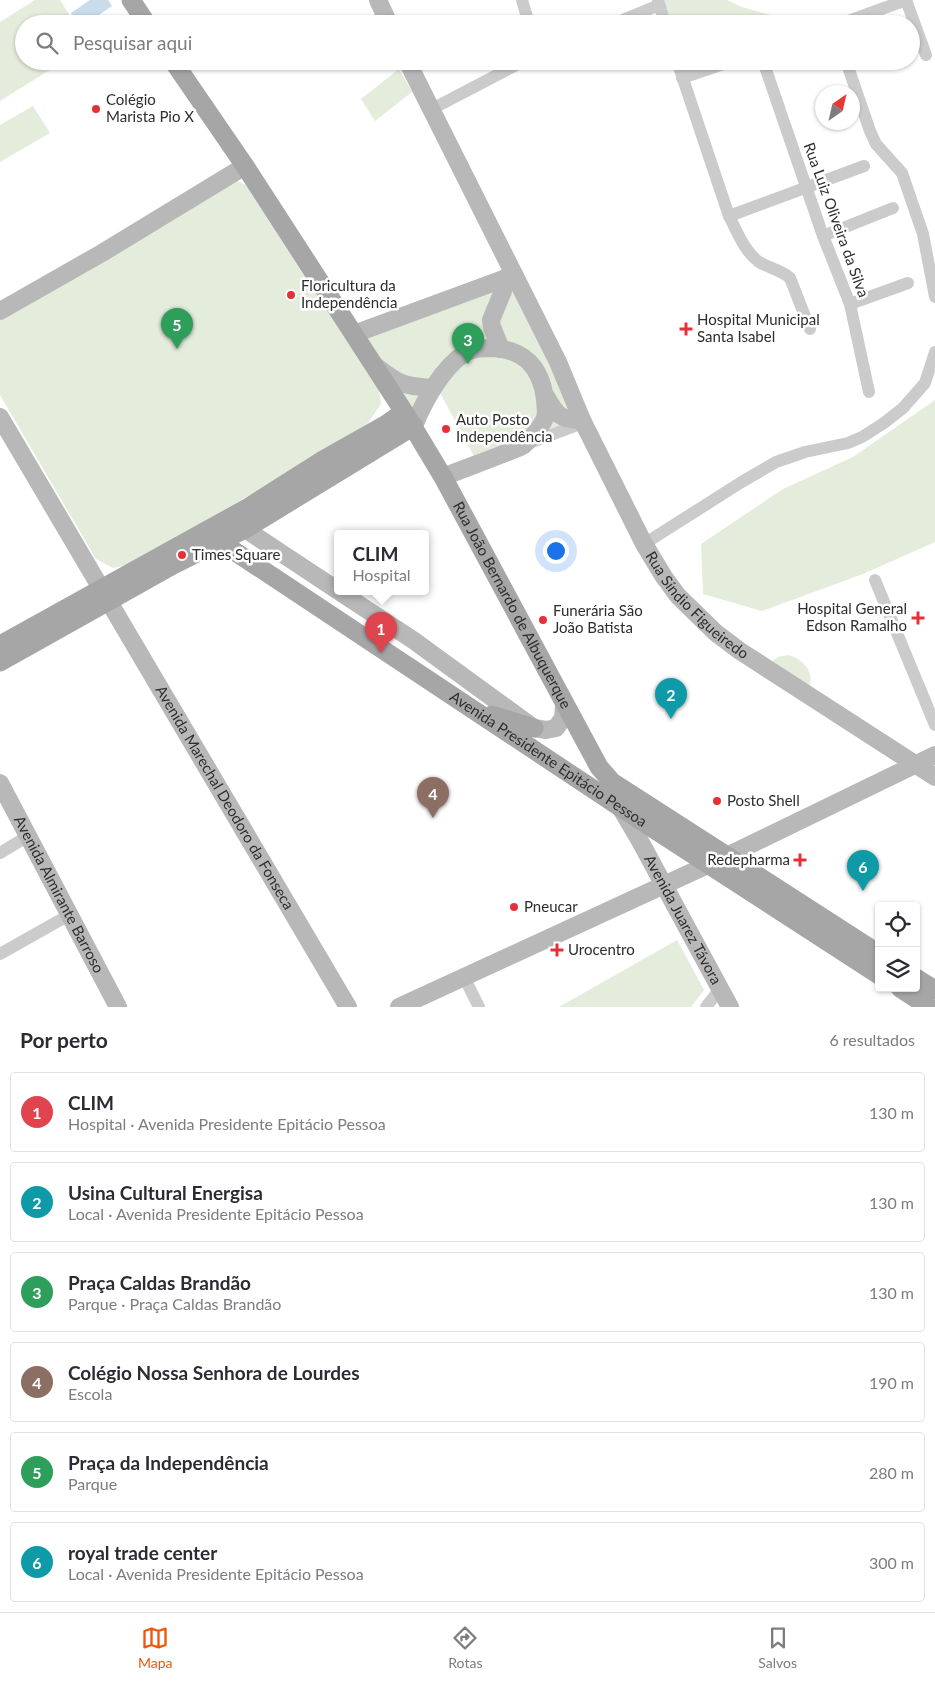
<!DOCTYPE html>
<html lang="pt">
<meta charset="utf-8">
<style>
body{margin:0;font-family:Lato,sans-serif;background:#f2f2f3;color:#2b2b33}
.controls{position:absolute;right:15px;bottom:15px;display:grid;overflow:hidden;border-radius:5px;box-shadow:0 1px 4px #0004}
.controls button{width:45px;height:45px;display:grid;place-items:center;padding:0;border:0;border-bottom:1px solid #e1e1e2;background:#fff;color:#2b2b33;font:25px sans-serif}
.compass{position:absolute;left:815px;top:85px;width:45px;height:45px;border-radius:50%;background:#fff;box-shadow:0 1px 4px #0004;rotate:34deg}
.you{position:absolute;left:555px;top:550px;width:18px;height:18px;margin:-12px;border:4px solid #fff;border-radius:50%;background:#1a73e8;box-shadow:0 0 0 8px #1a73e833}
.badge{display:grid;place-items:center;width:32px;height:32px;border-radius:50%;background:#ea580c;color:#fff;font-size:16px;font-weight:700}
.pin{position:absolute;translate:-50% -41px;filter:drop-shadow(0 1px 2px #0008)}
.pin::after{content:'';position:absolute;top:26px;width:18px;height:15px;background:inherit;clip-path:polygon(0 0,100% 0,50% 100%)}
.popup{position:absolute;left:334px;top:530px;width:95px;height:65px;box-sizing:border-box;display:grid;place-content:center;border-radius:5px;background:#fff;filter:drop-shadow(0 1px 4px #0005);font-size:16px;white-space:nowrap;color:#7c7c81}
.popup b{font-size:19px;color:#2b2b33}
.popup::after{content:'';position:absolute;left:50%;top:100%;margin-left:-10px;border:10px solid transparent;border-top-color:#fff}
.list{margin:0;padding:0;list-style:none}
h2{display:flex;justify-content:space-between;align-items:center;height:65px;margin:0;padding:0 20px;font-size:21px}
h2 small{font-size:16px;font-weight:400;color:#7c7c81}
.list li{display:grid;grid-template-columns:32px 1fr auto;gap:15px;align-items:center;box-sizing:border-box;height:80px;margin:0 10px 10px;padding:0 10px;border:1px solid #e1e1e2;border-radius:5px}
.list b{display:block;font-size:19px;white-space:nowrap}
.list p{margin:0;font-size:16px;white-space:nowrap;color:#7c7c81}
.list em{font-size:16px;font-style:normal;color:#7c7c81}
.icon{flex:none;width:28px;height:28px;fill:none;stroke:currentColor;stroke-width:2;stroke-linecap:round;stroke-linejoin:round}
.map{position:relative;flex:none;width:935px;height:1007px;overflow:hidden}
.search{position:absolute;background:#fff;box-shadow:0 1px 4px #0004;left:15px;right:15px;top:15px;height:55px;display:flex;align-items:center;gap:12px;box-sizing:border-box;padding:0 18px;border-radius:28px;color:#7c7c81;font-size:19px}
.sheet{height:605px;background:#fff}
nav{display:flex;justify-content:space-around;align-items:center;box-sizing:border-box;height:70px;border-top:1px solid #e1e1e2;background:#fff;font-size:14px;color:#7c7c81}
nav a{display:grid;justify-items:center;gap:2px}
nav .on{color:#ea580c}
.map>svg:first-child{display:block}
.green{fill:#e4ecdc}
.water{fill:#c8dcec}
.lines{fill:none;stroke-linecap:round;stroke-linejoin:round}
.street{stroke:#cbcbcb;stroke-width:12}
.secondary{stroke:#b8b8b8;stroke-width:18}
.primary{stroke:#a6a6a6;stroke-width:19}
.poi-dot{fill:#e63037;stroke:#fff;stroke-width:2}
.labels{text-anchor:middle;stroke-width:5;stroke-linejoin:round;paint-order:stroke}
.poi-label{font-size:15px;fill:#2e2e2e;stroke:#fff;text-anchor:start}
.street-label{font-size:15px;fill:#2e2e2e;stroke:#fff}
</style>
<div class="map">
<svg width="935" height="1007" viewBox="0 0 935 1007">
<rect width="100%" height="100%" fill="#fff"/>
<g class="green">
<polygon points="35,0 60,0 75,24 24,24 24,61 64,61 0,101 0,22"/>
<polygon points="664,0 727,0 742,7 781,18 792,24 671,24"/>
<polygon points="399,69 412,92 375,121 361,99"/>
<polygon points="33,106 50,133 0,162 0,125"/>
<polygon points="237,181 246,185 378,383 381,404 368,423 322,454 127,565 113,568 96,559 0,395 0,314 229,184"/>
<polygon points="514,275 582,420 475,458 439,391 413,413 363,337"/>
<polygon points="935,400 935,542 863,574 762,611 703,594 701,544 783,489 853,457"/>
<path d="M788,655c14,3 27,17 21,32l-38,-25 7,-5z"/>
<polygon points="677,940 704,990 691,1007 559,1007"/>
</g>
<polygon class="water" points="90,0 108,0 112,6 86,24 78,24 71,13"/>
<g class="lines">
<g class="street">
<polyline points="522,0 529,24"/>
<polyline points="658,0 665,24"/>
<polyline points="906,0 926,55"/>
<polyline points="613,24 659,5"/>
<polyline points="840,24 906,0"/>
<path d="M677,61l52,155c8,15 15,35 30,46 10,6 22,8 31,16l20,51"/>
<polyline points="763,61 823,236 850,304 869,392"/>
<polyline points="846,61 870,131 876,144 902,173 923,234 935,297"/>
<polyline points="682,78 732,61"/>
<polyline points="430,110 524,61"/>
<polyline points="729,216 864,166"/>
<polyline points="823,236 893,208"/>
<polyline points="850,304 908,283"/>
<polyline points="527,444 583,423"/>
<polyline points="644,544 740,483 776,462 805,452 848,443 862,437 884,423 903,408 925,383 935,352"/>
<polyline points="875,580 935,725"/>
<polyline points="0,853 28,836"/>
<polyline points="0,954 69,915"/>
<polyline points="464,977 479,1007"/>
<polyline points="706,1007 720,989"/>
</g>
<g class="secondary">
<polyline points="378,0 389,24"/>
<path id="s1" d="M407,61l151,301 24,58 62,124 20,33 14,19 38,37 24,18 195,126"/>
<polyline points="0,311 102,253 245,166"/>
<polyline points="354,334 514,275"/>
<polyline points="501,349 492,327 491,320 503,291 505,278"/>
<path d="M377,367c23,18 27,19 56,21"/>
<path d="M545,395c11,19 14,25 37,25"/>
<path id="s2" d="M0,417l348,590"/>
<path d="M414,426c10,-25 28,-58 51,-73 9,-5 17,-5 26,-5 33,1 50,19 54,51 0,7 2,13 0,19 -4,10 -14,20 -21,27 -6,4 -15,6 -21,9 -20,8 -40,15 -60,23"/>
<polyline points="245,529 337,590"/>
<polyline points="340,592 413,640 534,728 546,730 556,728 563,718 564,705"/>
<path id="s3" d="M0,783l118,224"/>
<path id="s4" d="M620,807l20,34 90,166"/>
<polyline points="399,1007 727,856 935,755"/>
</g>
<g class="primary">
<polyline points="131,0 147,24"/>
<polyline points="173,61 245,166 404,412"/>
<path id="s5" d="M219,541l401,266 259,168"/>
<path id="s6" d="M0,645l249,-138 74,-47 62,-35 19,-13 39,65 156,290 13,15 267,172"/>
<polyline points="0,662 173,565 245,529 414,426"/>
<polyline points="492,715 534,728"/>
<polyline points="916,978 935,990"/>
<polyline points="900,988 929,1007"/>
</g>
</g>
<g class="poi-dot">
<circle cx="96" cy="109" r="5"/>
<circle cx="291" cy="295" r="5"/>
<path d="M683.5 321.5h5v5h5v5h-5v5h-5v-5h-5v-5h5z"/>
<circle cx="446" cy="429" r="5"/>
<circle cx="182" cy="555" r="5"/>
<path d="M915.5 610.5h5v5h5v5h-5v5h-5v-5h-5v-5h5z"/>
<circle cx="543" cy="620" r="5"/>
<circle cx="717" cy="801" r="5"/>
<path d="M797.5 852.5h5v5h5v5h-5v5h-5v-5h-5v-5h5z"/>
<circle cx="514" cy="907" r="5"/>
<path d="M554.5 942.5h5v5h5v5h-5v5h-5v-5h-5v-5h5z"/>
</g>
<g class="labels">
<g class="poi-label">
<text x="106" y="105">Colégio<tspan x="106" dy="17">Marista Pio X</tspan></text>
<text x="301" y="291">Floricultura da<tspan x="301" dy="17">Independência</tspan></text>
<text x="697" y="325">Hospital Municipal<tspan x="697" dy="17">Santa Isabel</tspan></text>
<text x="456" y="425">Auto Posto<tspan x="456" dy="17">Independência</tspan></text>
<text x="192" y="560">Times Square</text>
<text x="907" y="614" text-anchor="end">Hospital General<tspan x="907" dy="17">Edson Ramalho</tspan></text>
<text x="553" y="616">Funerária São<tspan x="553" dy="17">João Batista</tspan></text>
<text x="727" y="806">Posto Shell</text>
<text x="790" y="865" text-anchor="end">Redepharma</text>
<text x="524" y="912">Pneucar</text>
<text x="568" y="955">Urocentro</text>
</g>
<g class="street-label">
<text transform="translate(836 220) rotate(70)" y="5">Rua Luiz Oliveira da Silva</text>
<text dy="5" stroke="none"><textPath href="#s1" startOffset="620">Rua Síndio Figueiredo</textPath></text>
<text dy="5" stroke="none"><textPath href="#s6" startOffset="688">Rua João Bernardo de Albuquerque</textPath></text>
<text dy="5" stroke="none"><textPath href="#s5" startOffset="395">Avenida Presidente Epitácio Pessoa</textPath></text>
<text dy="5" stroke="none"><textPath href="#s2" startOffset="442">Avenida Marechal Deodoro da Fonseca</textPath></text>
<text dy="5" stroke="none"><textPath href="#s3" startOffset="126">Avenida Almirante Barroso</textPath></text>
<text dy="5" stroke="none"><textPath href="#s4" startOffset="129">Avenida Juarez Távora</textPath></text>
</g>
</g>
</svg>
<div class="controls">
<button><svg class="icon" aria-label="locate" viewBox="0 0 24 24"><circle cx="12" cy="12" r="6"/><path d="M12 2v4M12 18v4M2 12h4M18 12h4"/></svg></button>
<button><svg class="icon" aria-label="layers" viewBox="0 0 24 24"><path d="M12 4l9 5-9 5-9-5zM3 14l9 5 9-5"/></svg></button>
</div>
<svg class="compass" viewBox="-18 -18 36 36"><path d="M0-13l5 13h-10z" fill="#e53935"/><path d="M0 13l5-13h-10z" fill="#7c7c81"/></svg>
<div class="you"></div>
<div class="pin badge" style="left:381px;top:653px;background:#e0444e">1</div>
<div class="popup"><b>CLIM</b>Hospital</div>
<div class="pin badge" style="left:671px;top:719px;background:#0f9aa8">2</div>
<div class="pin badge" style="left:468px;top:364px;background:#2e9e5b">3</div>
<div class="pin badge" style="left:433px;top:818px;background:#8d6e63">4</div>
<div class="pin badge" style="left:177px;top:349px;background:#2e9e5b">5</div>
<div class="pin badge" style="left:863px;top:891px;background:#0f9aa8">6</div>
<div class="search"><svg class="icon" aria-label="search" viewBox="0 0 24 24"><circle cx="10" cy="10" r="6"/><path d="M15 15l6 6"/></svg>Pesquisar aqui</div>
</div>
<section class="sheet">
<h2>Por perto<small>6 resultados</small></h2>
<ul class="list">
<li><span class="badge" style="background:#e0444e">1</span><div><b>CLIM</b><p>Hospital · Avenida Presidente Epitácio Pessoa</p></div><em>130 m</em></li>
<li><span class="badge" style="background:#0f9aa8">2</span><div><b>Usina Cultural Energisa</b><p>Local · Avenida Presidente Epitácio Pessoa</p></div><em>130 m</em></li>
<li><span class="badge" style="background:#2e9e5b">3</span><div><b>Praça Caldas Brandão</b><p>Parque · Praça Caldas Brandão</p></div><em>130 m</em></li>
<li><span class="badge" style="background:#8d6e63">4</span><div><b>Colégio Nossa Senhora de Lourdes</b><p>Escola</p></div><em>190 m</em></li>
<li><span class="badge" style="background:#2e9e5b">5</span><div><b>Praça da Independência</b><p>Parque</p></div><em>280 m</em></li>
<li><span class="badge" style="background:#0f9aa8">6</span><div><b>royal trade center</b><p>Local · Avenida Presidente Epitácio Pessoa</p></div><em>300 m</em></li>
</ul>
</section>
<nav>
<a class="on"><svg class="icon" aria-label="map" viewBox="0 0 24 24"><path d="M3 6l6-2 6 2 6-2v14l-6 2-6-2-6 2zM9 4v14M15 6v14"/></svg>Mapa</a>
<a><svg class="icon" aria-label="directions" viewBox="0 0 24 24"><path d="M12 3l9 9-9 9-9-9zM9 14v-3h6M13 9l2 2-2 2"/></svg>Rotas</a>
<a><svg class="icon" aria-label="saved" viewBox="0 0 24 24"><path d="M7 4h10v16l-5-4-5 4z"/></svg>Salvos</a>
</nav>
